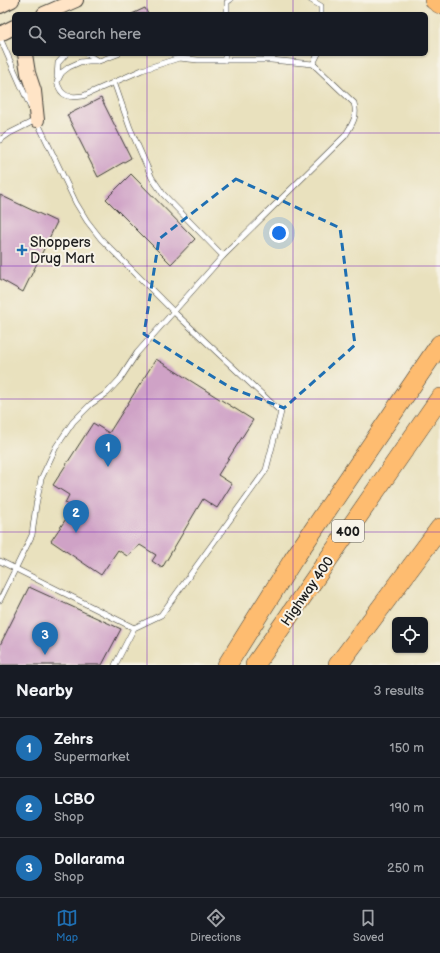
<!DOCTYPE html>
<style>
body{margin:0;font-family:"Balsamiq Sans",sans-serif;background:#20242c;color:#f1f3f6}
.controls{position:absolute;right:12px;bottom:12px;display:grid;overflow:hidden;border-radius:6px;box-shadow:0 1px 3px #0004}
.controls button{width:36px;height:36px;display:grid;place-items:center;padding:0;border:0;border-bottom:1px solid #363941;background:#171b24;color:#f1f3f6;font:20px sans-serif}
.you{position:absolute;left:279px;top:233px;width:14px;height:14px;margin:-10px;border:3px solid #fff;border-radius:50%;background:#1a73e8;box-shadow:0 0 0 6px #1a73e833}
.badge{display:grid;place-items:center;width:26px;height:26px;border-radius:50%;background:#1f6fb2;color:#fff;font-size:13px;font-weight:700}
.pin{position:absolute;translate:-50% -33px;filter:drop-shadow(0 1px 2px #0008)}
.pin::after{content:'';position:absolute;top:21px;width:14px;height:12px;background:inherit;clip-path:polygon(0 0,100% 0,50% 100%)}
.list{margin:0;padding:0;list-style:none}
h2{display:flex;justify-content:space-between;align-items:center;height:52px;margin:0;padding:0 16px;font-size:17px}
h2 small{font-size:13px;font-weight:400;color:#9ea1a6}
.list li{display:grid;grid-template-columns:26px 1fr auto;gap:12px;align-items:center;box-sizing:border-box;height:60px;padding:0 16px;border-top:1px solid #363941}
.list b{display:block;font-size:15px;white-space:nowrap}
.list p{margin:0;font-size:13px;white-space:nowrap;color:#9ea1a6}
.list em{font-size:13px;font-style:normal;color:#9ea1a6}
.icon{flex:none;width:22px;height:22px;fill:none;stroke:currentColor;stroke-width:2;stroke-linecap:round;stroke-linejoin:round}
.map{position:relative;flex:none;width:440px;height:665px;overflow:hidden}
.search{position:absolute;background:#171b24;box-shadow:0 1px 3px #0004;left:12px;right:12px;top:12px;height:44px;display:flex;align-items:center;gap:10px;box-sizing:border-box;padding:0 14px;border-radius:6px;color:#9ea1a6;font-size:15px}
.sheet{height:232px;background:#171b24}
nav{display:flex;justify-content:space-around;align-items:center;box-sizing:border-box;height:56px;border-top:1px solid #363941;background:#171b24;font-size:11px;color:#9ea1a6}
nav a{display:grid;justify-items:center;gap:2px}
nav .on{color:#1f6fb2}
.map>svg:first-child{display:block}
.building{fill:#cfa2c6}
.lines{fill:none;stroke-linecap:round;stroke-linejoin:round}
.lane-casing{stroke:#3b3a34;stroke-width:6}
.secondary-casing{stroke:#3b3a34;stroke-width:16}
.highway-casing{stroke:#3b3a34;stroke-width:20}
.lane{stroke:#fff;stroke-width:5}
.secondary{stroke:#ffe4c6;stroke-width:14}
.highway{stroke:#febc70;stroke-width:19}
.marked{fill:none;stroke:#1f6fb2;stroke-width:3;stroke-dasharray:8 5;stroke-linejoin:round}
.grid{fill:none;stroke:#7b2cbf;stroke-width:1;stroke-opacity:0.55}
.poi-dot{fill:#1f6fb2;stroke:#f7f3e8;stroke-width:1.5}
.labels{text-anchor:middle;stroke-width:4;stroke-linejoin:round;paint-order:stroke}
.shield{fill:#f7f3e8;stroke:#5e5c59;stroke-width:1}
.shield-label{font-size:13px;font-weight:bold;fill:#1c1c1c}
.poi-label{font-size:14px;fill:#1c1c1c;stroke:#f7f3e8;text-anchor:start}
.street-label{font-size:14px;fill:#1c1c1c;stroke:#f7f3e8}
</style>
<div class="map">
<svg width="440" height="665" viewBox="0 0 440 665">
<rect width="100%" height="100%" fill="#f7f3e8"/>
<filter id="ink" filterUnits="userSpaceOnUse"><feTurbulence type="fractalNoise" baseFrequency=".025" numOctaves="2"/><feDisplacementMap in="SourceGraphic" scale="8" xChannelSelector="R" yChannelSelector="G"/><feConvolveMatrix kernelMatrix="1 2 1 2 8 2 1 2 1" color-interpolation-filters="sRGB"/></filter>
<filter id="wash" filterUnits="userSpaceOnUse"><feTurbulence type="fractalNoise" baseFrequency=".012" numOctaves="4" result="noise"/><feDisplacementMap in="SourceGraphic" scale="16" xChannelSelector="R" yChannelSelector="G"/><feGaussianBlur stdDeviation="0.9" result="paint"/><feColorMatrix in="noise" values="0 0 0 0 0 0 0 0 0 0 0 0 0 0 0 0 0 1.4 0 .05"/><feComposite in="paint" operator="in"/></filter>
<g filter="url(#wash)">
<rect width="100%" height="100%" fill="#e9e1be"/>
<g id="blocks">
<g class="building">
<polygon points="145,8 148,14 132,14"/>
<polygon points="101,98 131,158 98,177 67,115"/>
<polygon points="131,174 195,239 171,264 106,199"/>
<polygon points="0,195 57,222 23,292 0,279"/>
<polygon points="156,359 253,420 218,475 232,484 217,508 203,499 162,568 152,561 156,555 140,545 127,556 118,550 101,575 51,541 74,507 65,503 69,495 53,485 93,423 109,433"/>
<polygon points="29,587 121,629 102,665 0,665 0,645"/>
</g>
</g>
</g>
<g filter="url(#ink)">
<use href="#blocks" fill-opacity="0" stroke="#3b3a34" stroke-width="1"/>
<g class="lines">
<defs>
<g id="lane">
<polyline points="311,0 321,6 321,14"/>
<polyline points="227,14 227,2 230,0"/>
<polyline points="0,38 30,106"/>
<polyline points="87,54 98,61"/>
<polyline points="225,60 225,54"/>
<polyline points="313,64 318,54"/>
<polyline points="60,74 69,67 80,62 89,61 99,61 118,54"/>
<polyline points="57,77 58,63 66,54"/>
<polyline points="114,82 130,128 152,178 163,194 223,256"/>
<polyline points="37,121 76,203 87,221 101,239 174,312 281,412 266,470 161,615 134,628 115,665"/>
<polyline points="0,140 10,133 36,120"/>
<polyline points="0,561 134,628"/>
<path d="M0,600l32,-65 4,-30 5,-26 15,-32 17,-25 18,-18 16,-11 13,-14 17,-26 86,-97 122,-120c7,-12 13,-19 9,-33l-41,-39 -42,-4h-73l-19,-2 -37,12 -59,26c-14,2 -22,1 -26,-14l5,-10"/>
</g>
<g id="secondary">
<polyline points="0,6 12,0"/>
<polyline points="44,14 76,0"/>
<polyline points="0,34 14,27"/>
<polyline points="25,54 28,73 34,91 37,120"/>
</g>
<g id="highway">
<polyline points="434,0 440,4"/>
<polyline points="227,665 293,560 440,344"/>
<polyline points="255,665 440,398"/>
<polyline points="338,665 440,528"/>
</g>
</defs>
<use href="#lane" class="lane-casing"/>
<use href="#secondary" class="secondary-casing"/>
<use href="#highway" class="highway-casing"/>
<use href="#lane" class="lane"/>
<use href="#secondary" class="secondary"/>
<use href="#highway" class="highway"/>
</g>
</g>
<path class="marked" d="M236,179l104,49 15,117 -71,63 -53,-20 -87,-54 15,-95z"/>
<path class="grid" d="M147,0v14M293,0v14M147,54v611M293,54v611M0,133h440M0,266h440M0,399h440M0,532h440"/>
<path class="poi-dot" d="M20 244h4v4h4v4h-4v4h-4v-4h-4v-4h4z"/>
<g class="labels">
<rect class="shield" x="332" y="520" width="32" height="22" rx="3"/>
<g class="shield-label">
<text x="348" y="536">400</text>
</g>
<g class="poi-label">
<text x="30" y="247">Shoppers<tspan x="30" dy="16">Drug Mart</tspan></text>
</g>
<g class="street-label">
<text transform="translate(307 591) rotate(-55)" y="5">Highway 400</text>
</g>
</g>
</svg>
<div class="controls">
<button><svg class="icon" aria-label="locate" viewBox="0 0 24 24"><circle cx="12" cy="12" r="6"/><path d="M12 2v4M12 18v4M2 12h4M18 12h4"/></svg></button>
</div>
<div class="you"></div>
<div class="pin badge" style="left:108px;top:467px">1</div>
<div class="pin badge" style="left:76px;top:533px">2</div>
<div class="pin badge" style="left:45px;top:655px">3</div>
<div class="search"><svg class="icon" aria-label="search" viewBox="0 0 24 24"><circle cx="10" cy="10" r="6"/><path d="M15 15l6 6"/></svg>Search here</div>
</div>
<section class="sheet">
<h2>Nearby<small>3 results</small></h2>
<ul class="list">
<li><span class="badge">1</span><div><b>Zehrs</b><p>Supermarket</p></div><em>150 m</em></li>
<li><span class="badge">2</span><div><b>LCBO</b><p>Shop</p></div><em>190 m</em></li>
<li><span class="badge">3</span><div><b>Dollarama</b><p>Shop</p></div><em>250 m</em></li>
</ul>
</section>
<nav>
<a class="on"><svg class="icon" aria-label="map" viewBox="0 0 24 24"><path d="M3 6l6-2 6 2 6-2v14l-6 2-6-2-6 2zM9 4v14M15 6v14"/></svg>Map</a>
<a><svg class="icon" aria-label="directions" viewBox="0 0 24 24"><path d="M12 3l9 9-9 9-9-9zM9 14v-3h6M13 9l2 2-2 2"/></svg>Directions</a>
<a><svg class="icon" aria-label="saved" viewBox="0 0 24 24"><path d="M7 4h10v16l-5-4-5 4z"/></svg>Saved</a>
</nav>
